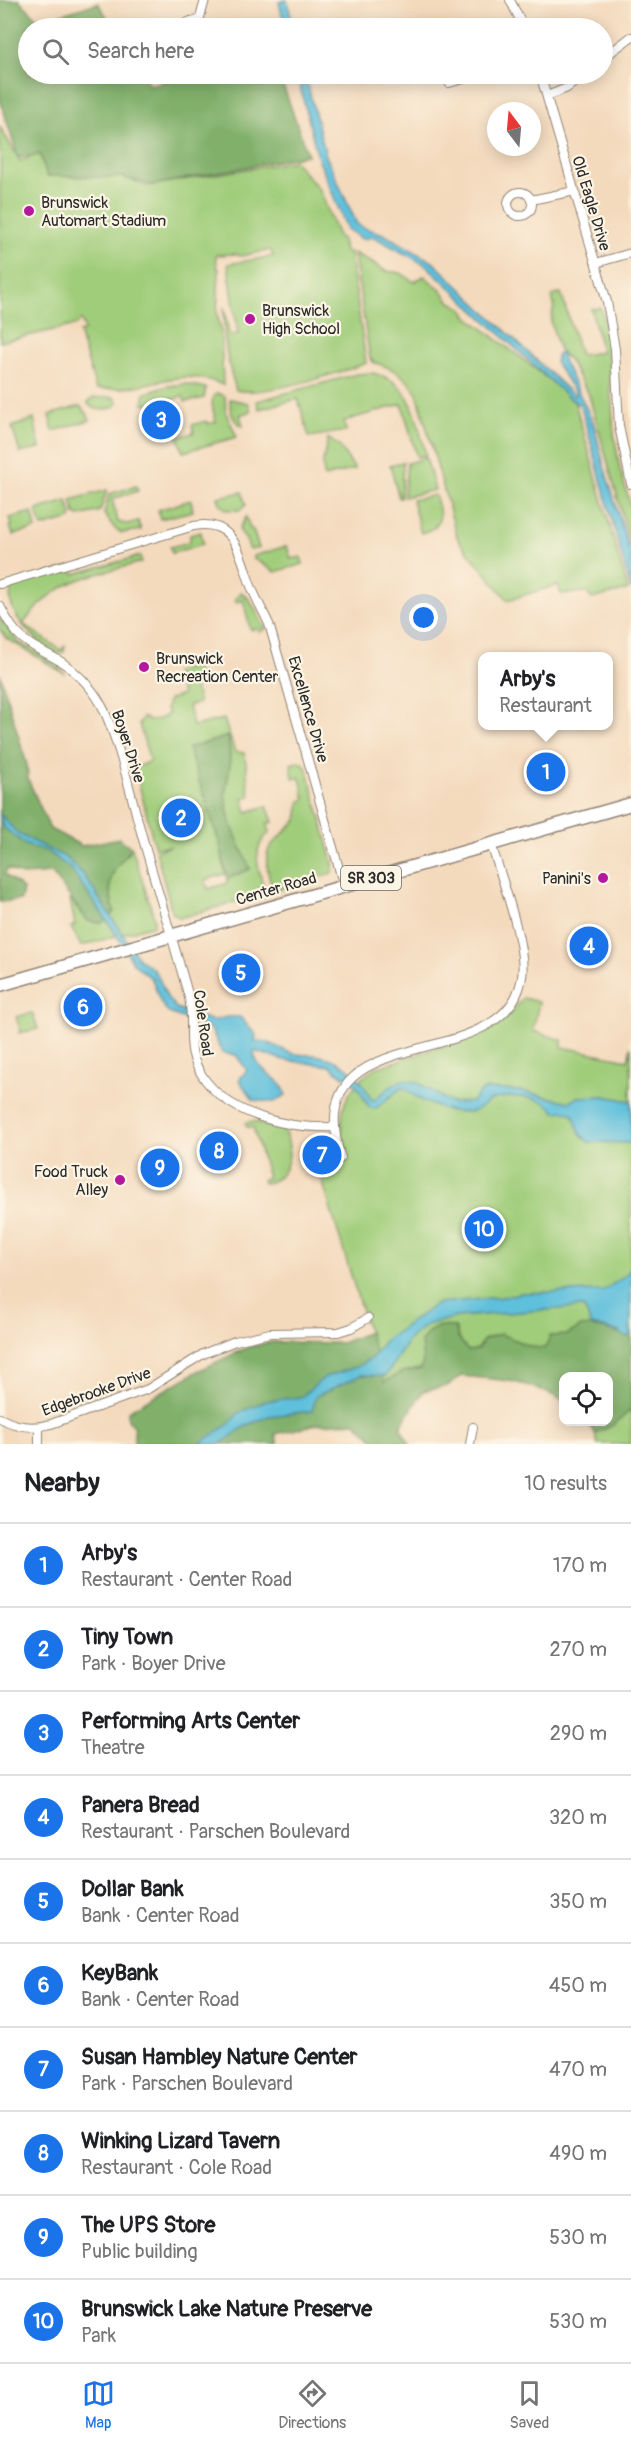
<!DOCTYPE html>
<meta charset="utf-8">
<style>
body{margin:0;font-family:Pangolin,sans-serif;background:#f2f2f2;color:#202124}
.controls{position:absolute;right:18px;bottom:18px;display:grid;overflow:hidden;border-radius:12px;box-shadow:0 3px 15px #0003}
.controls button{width:54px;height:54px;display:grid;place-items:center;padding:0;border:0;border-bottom:2px solid #e0e0e0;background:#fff;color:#202124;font:30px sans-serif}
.compass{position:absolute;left:487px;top:102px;width:54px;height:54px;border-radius:50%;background:#fff;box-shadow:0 3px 15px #0003;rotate:344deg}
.you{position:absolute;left:424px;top:618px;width:21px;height:21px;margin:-15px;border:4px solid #fff;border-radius:50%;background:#1a73e8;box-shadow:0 0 0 9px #1a73e833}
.badge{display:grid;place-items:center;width:39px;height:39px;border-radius:50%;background:#1a73e8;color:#fff;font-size:20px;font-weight:700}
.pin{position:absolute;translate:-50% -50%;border:3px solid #fff;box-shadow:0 2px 6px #0006}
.popup{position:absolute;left:478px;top:652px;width:135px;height:78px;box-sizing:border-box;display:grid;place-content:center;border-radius:12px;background:#fff;filter:drop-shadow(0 2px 4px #0005);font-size:20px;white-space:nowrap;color:#757577}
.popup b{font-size:22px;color:#202124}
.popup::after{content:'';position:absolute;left:50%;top:100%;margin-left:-12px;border:12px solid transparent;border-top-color:#fff}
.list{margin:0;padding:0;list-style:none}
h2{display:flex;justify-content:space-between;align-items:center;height:78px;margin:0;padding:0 24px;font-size:26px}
h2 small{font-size:20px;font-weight:400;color:#757577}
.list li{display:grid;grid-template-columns:39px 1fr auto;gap:18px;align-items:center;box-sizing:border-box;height:84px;padding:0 24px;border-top:2px solid #e0e0e0}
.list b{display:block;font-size:22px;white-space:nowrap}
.list p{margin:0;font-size:20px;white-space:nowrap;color:#757577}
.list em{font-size:20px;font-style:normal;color:#757577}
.icon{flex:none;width:33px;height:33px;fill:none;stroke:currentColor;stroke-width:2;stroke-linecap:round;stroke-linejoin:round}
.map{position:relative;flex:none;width:631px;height:1444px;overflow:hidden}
.search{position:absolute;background:#fff;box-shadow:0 3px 15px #0003;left:18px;right:18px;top:18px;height:66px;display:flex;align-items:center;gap:15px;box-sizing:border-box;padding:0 21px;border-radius:33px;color:#757577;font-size:22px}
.sheet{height:918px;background:#fff}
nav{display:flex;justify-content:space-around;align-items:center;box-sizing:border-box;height:84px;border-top:2px solid #e0e0e0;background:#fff;font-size:16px;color:#757577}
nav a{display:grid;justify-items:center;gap:3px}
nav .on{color:#1a73e8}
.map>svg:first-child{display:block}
.green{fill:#a0cd7a;stroke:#667c52;stroke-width:1.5;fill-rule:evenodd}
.forest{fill:#80b06a;stroke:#566e4a;stroke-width:1.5}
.water{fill:#5ec0dc;stroke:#447684;stroke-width:1.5}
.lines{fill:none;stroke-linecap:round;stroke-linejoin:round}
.minor-casing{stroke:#908274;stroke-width:10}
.primary-casing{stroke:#908274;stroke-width:15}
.minor{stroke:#fff;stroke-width:8}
.primary{stroke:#fff;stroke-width:12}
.poi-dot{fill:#b5179e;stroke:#fcf5e5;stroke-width:2}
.labels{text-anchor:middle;stroke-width:4.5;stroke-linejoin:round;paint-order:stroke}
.shield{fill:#fcf5e5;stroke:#6a6863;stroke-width:1.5}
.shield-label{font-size:15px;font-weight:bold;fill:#2b2b2b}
.poi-label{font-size:16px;fill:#2b2b2b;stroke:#fcf5e5;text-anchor:start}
.street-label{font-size:16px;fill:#2b2b2b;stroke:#fcf5e5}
</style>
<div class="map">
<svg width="631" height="1444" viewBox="0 0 631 1444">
<rect width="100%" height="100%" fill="#fcf5e5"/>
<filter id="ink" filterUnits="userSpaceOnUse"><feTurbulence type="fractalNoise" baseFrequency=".0167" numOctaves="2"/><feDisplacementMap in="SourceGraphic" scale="12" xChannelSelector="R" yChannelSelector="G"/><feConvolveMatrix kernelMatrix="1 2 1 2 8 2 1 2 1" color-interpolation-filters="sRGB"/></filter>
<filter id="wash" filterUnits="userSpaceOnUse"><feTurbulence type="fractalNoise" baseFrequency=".008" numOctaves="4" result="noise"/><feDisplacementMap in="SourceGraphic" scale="24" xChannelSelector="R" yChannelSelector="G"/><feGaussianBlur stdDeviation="1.35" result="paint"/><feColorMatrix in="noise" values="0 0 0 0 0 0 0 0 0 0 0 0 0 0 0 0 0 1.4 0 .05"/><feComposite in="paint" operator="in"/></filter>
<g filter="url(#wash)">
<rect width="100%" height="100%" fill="#f4dabd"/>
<g class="green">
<path d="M0,127l20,34 20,-7 7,22 75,1 25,9 147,-25 26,29 17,44 6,8 2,10h5l16,111c-26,10 -106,34 -130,27 -9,-27 -13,-55 -12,-83l5,28 9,-1 -10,-70 46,-8 -4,-6 -29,6 -6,-2 -19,1 1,13 2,1 -2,44 4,19 2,53c-35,-16 -58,-3 -94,2 -11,2 -22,2 -33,2l-17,-57 6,-2 -4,-10 -5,5 -76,17z"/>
<path d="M354,253l32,18 15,2 13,9 10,-6 19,16 6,9 13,7 6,9 83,64 24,22 53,187 -36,9 -6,-7 -25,2 -3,-9 -50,15 -50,-60 -41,-147c-12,-18 -24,-25 -44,-31l-3,-4z"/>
<polygon points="561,293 580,355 602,352 591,309 601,308 606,327 614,434 620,469 631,507 631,546 589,395 568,359 559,350 551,322 554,305 552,296"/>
<path d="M372,373c42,8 44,47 54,82l-9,2 -15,-53 -58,17 2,10 -37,6 -11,-38 -39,10 -2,-8 100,-27z"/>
<polygon points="185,384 206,388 204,398 185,402 183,396 171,400 172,404 143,404 145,393 168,386"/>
<path d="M217,393l8,3 1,17 11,24 -54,15 -5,-15 16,-4 -2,-8 14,-4 2,3 8,-2c-2,-11 -8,-21 1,-29z"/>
<path d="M114,397l4,6c-7,8 -21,9 -29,2l-1,-3 5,-4z"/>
<path d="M230,399l18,4 3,8 -11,4 3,11c-11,-5 -13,-15 -13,-27z"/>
<polygon points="80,406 87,414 90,420 53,431 49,415"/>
<polygon points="34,419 40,448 20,453 12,427"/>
<polygon points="328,438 339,446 355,469 324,477 323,462"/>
<polygon points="426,458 435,490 404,497 407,463"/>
<polygon points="403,462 401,498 399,498 390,465"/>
<polygon points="136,486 138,491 112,499 118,522 127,524 138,521 141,530 122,533 116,530 104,514 109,494"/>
<polygon points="107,490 100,511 79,516 75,514 71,500"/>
<polygon points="242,492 246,505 240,510 227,510 220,504 218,497"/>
<path d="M435,495c7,19 9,32 -14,38l-9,-33z"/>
<polygon points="191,500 193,511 160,519 158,510"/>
<polygon points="67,501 72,515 71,519 42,527 36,510"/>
<polygon points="32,512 36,529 13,535 10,526 12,525 10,518"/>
<polygon points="246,517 250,528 253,530 259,548 250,550 246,540 239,529"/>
<polygon points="201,532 203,544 172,553 170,547 190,542 190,535"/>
<polygon points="287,546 291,559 301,557 303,564 275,572 253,558 253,556"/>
<path d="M140,556l2,6c-53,15 -84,15 -119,62l38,26 4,-4 -1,6 -6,2c-21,-11 -58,-43 -45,-70l57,-17 4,7z"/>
<path d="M241,592c11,7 18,26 25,37l-7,3 -1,-4 -6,2 -2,-2 -7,-28 -6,2 -2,-3z"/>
<polygon points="0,618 18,642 56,664 65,674 6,638 0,630"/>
<path d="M196,666l5,18 -7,2 5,17 -11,3 5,20 31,-7 11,33 9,1c4,15 2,29 6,43l-7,2 4,14 20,-6 6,16 -6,2 3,8c-21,17 -11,40 -4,61l-86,25 -8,-6 -16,-61 15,-5 -16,2 -20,-80 15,-7 -11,-37 4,-7 8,4 13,-4 5,-4 -3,-3 2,-10 14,-5 -7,-23zM229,736l1,29 -5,31 5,26 20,47 -23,10v4l-19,6 -3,-9 20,-6 -4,-26 -32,-100z"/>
<path d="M297,762l6,1 4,6 26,93v9l-3,3 -57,17c-14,-46 -5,-41 24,-71l3,-19 5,-2 -5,-21h-7l-2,-14z"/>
<path d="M132,848l22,69v8l-73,21 -10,-19 4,-2 -5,-26 18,22 13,2 13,-11c-8,-36 -5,-37 18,-64z"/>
<path d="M523,998l16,4 -6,29 29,9v7l66,13 3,-14v398h-33l-3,-11 -8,-11h21v-46h-44l-1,25c-24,-16 -73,-28 -103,-25 -14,2 -28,7 -41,10l-24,33 -85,-278 15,9 4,15 17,-5c-8,-41 -9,-66 29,-92l112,-36 21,-16z"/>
<polygon points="31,1013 33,1014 38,1029 18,1033 21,1031 16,1017"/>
<path d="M253,1121l29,8c14,18 7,53 -19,54l-1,-3 6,-3 -15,-50h-6l-2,-4z"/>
</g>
<g class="forest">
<polygon points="0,0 19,0 40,21 98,3 114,28 28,28 28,74 142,74 149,85 198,74 279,74 308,155 153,185 122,177 47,176 40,154 18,158 0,99"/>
<path d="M0,674l27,91 1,14 22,50 32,17 37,-8 13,10c-23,27 -26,29 -18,64l-13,11 -13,-2 -36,-48 -30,2 -14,-6 -4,5 19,15 -2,11 -21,2z"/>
<polygon points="229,736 230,765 225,796 230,822 250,869 227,879 221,848 188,748"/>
<path d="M439,1326l16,1 3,10 10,14 10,-2 5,-9 17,-6c16,5 29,15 45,14l5,-12 17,-1 13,-8 11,-1 40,10v74l-18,15 -18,8 -8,-11h21v-46h-44l-1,25c-30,-20 -66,-22 -102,-25l-14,10 -24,5 -23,36 10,17h-32l-22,-22 -38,2 -43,10 3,10h-144v-17l-6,-7v-9l72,-41 48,-23 24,-5 70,1 27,-11 15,50 18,-10 19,-3 2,-9 -2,-18 7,-10z"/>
</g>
<g class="water">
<polygon points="287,0 294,28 285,28 279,2"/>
<path d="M297,74h8l21,82 31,68c8,6 17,6 26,10 18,9 33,19 50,28l141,134 1,-4 -20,-30 3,-8 4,-1 1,7 30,62 11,44 27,89v35l-50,-184 -13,-9 -142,-132 -52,-28 -12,2 -15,-10 -16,-39 -13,-32z"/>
<path d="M0,814l18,20 47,23 18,17 56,85 14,10 5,7 10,23 8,9 37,13 14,-4h13l16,18 -1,6c15,0 23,7 36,12 7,3 16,1 23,2 26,2 47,20 57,44l3,1 16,-13 12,-7 15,2 34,21 21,-1 8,-10 7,-3 34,2 48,11 9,-5 26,-1 27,5v42l-43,-1 -8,-9 -7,-19 -8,-3 -10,1c-10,-17 -43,-17 -61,-13 -9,2 -14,12 -24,13 -17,2 -39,-6 -54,-15 -6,-4 -8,-8 -15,-9l-26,21 -6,-2c-5,-7 -8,-17 -14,-23 -8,-8 -18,-9 -24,-18l-47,-6 -30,-9c1,22 27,24 32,44l-12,7 -21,-2 -14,-20 8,-10 -11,-15 -14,-2 -10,-22 -5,-4 -38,-14 -8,-10 -9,-24 -18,-15 -18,-30 -45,-65 -24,-18 -21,-6 -24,-19z"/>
<polygon points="631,1268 631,1336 626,1337 619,1332 590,1325 588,1316 583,1307 457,1317 426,1325 409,1339 386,1376 361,1375 316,1396 312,1411 269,1416 246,1426 220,1444 199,1444 229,1424 238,1413 266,1401 301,1397 325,1377 357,1367 372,1358 384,1341 438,1303 503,1297 520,1293 603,1291 626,1275"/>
</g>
</g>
<g filter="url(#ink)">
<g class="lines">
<defs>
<g id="minor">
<polyline points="510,0 524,28"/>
<polyline points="199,21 205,0"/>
<path d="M182,28c7,-10 18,-10 25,0"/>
<polyline points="602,59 631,37"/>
<polyline points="540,74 607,302 615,349 619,426 631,484"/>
<polyline points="449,83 482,74"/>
<polyline points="547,96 567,88 585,74"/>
<circle cx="520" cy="204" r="12"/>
<polyline points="531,200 575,191"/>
<polyline points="596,263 631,253"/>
<path d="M0,584l194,-58c42,-8 46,31 57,60 5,13 12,25 18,38l75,262"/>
<path d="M0,606c5,10 10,19 17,27 12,14 31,20 46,30 17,12 32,28 41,47 17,39 26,82 37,122 15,54 32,108 47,162 9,32 -7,55 18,87 28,36 85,48 128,46"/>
<path d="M341,1158c-45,-147 165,-77 181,-181 5,-30 -21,-101 -31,-133"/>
<path d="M0,1418c16,9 33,11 51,6l97,-35 55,-35 32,-13 35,-8 68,-1 13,-4 17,-10"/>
<polyline points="39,1427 39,1444"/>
<polyline points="470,1444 473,1427"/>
</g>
<polyline id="primary" points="0,985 631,804"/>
</defs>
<use href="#minor" class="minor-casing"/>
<use href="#primary" class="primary-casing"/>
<use href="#minor" class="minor"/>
<use href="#primary" class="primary"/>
</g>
</g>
<g class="poi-dot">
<circle cx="29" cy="211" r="6"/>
<circle cx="250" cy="319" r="6"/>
<circle cx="144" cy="667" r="6"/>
<circle cx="603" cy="878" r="6"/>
<circle cx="120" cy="1180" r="6"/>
</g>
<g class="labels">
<rect class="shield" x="341" y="866" width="60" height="24" rx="4.5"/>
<g class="shield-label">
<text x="371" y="883">SR 303</text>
</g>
<g class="poi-label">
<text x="41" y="208">Brunswick<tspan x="41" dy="18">Automart Stadium</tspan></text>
<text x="262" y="316">Brunswick<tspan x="262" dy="18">High School</tspan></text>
<text x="156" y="664">Brunswick<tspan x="156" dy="18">Recreation Center</tspan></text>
<text x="591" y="884" text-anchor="end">Panini's</text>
<text x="108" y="1177" text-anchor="end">Food Truck<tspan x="108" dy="18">Alley</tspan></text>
</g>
<g class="street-label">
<text transform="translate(592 203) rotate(73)" y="6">Old Eagle Drive</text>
<text transform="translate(309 709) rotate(74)" y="6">Excellence Drive</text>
<text transform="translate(129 746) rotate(72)" y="6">Boyer Drive</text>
<text transform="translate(276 888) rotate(-16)" y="6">Center Road</text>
<text transform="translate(204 1023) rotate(82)" y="6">Cole Road</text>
<text transform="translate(96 1391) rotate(-20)" y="6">Edgebrooke Drive</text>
</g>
</g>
</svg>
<div class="controls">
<button><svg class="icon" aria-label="locate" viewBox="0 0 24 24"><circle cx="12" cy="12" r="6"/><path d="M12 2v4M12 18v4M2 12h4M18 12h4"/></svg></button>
</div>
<svg class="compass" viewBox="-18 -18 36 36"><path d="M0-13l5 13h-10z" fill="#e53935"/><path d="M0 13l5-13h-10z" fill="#757577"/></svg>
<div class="you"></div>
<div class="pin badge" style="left:546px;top:772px">1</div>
<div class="popup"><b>Arby's</b>Restaurant</div>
<div class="pin badge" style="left:181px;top:818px">2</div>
<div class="pin badge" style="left:161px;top:420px">3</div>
<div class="pin badge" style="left:589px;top:946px">4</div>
<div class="pin badge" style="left:241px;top:973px">5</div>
<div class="pin badge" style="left:83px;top:1007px">6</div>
<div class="pin badge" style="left:322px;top:1155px">7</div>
<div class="pin badge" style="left:219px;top:1151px">8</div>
<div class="pin badge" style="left:160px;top:1168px">9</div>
<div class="pin badge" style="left:484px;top:1229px">10</div>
<div class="search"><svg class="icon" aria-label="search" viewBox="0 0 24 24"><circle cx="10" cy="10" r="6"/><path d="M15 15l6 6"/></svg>Search here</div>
</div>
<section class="sheet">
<h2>Nearby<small>10 results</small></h2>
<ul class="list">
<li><span class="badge">1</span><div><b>Arby's</b><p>Restaurant · Center Road</p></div><em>170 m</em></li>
<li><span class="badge">2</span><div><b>Tiny Town</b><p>Park · Boyer Drive</p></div><em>270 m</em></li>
<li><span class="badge">3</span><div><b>Performing Arts Center</b><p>Theatre</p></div><em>290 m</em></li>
<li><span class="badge">4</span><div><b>Panera Bread</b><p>Restaurant · Parschen Boulevard</p></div><em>320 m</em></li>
<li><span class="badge">5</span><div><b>Dollar Bank</b><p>Bank · Center Road</p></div><em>350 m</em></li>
<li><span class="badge">6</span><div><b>KeyBank</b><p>Bank · Center Road</p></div><em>450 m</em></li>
<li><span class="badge">7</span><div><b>Susan Hambley Nature Center</b><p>Park · Parschen Boulevard</p></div><em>470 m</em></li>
<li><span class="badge">8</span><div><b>Winking Lizard Tavern</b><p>Restaurant · Cole Road</p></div><em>490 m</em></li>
<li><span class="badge">9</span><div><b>The UPS Store</b><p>Public building</p></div><em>530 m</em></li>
<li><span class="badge">10</span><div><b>Brunswick Lake Nature Preserve</b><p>Park</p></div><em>530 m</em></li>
</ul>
</section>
<nav>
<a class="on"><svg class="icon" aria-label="map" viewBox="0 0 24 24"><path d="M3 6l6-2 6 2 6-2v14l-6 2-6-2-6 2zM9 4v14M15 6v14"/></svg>Map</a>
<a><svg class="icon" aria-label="directions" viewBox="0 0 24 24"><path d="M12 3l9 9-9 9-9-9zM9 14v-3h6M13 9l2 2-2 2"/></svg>Directions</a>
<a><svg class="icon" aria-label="saved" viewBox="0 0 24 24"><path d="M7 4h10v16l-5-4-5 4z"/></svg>Saved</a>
</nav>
